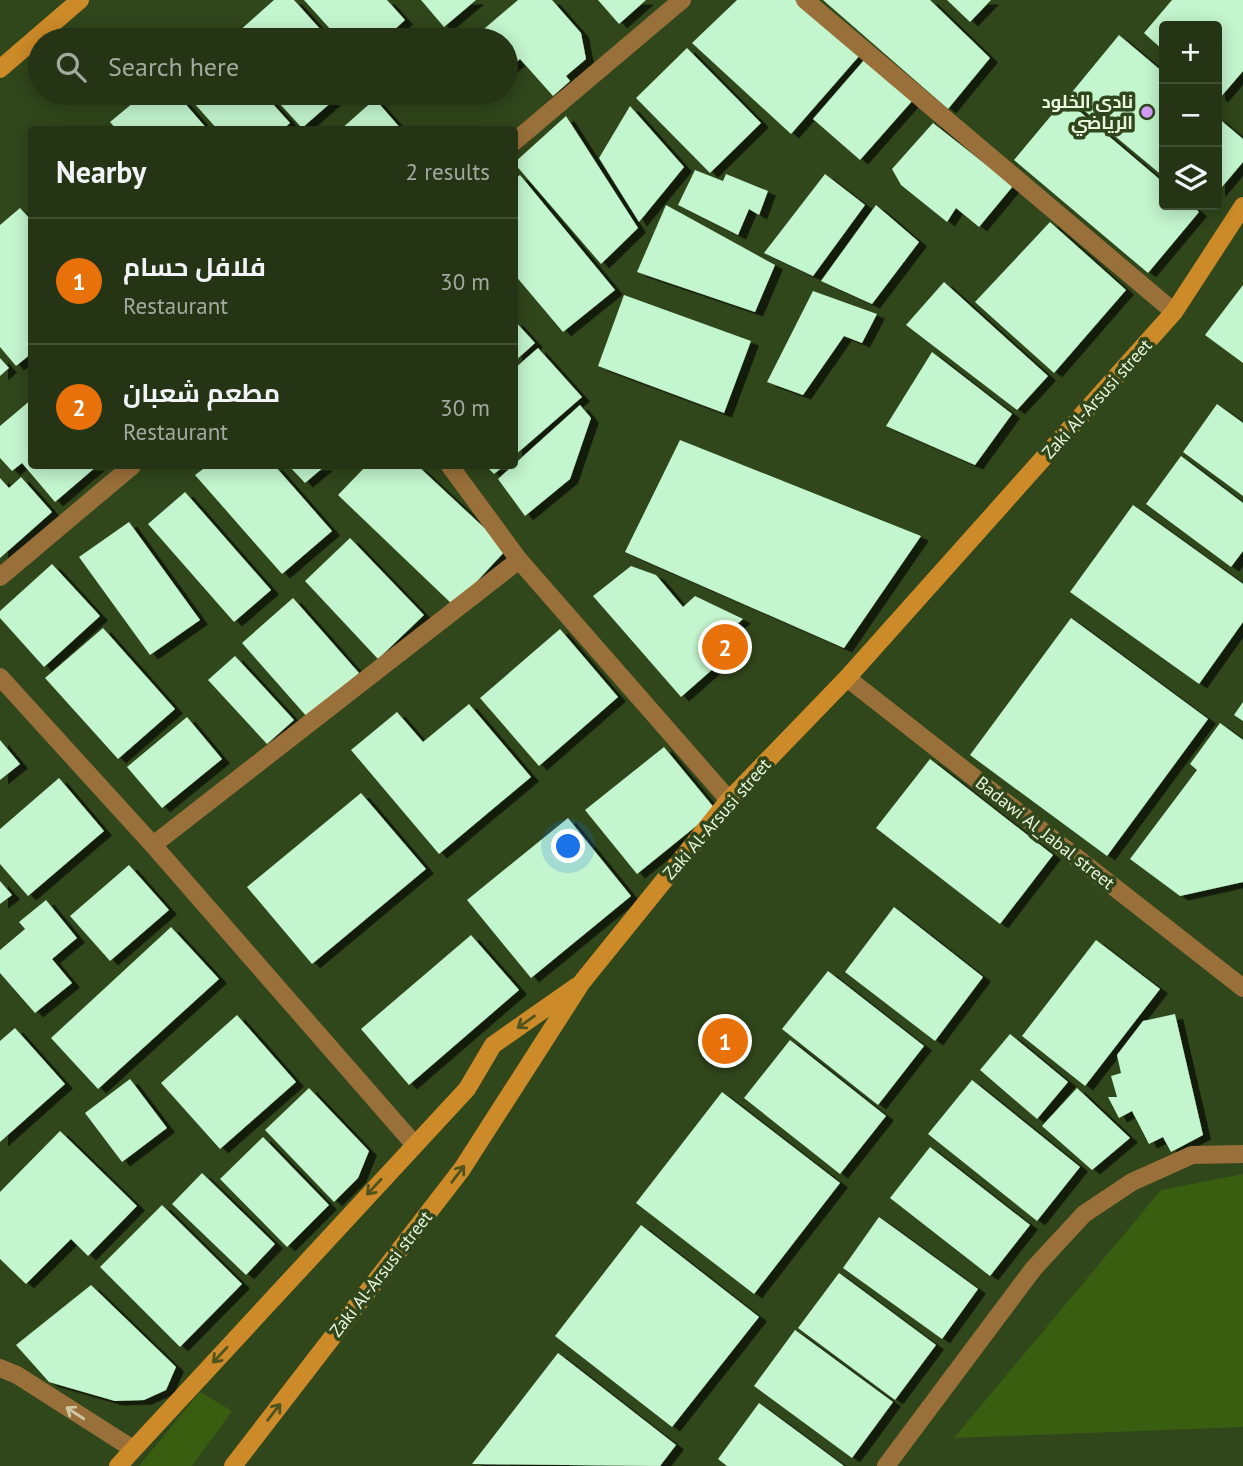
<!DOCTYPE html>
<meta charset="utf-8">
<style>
body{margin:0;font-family:"PT Sans",Cairo,sans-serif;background:#303f22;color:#f1f3f6}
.controls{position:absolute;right:21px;top:21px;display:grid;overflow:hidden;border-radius:7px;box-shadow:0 4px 18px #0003}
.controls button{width:63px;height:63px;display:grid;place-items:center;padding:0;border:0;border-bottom:2px solid #414f34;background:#243414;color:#f1f3f6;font:35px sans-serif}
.you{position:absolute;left:569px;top:847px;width:24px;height:24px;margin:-18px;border:5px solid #fff;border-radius:50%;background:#1a73e8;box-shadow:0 0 0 10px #1a73e833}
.badge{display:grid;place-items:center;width:46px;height:46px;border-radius:50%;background:#8abfa5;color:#fff;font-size:23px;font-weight:700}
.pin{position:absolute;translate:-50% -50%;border:4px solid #fff;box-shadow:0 2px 7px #0006}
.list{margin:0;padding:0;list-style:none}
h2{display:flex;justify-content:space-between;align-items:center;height:91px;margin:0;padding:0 28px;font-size:30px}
h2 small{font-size:23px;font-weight:400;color:#a3aaa0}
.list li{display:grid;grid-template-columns:46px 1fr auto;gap:21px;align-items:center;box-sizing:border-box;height:126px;padding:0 28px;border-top:2px solid #414f34}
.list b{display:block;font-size:26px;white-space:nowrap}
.list p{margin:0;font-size:23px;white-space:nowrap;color:#a3aaa0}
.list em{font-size:23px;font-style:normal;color:#a3aaa0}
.icon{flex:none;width:38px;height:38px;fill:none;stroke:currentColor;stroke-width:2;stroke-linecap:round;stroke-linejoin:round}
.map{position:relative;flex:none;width:1243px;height:1466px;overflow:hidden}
.search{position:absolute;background:#243414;box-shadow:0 4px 18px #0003;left:28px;top:28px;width:490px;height:77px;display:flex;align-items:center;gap:18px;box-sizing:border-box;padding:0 24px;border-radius:38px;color:#a3aaa0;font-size:26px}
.panel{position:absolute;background:#243414;box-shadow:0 4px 18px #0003;left:28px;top:126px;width:490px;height:343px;border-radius:7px}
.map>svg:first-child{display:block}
.green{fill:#3a5e10}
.building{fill:#c3f5ce;filter:url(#shadow)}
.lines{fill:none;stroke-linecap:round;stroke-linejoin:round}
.street{stroke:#9a703a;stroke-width:18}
.secondary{stroke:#cc8a28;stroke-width:18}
.oneway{stroke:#4f541e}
.oneway2{stroke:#cec8a5}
.poi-dot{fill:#d69bfa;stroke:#30461b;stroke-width:2.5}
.labels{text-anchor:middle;stroke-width:7;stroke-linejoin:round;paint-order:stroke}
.poi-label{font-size:18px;font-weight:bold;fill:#eaf8df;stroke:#30461b;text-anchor:end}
.street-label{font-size:18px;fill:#eaf8df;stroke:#30461b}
</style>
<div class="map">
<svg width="1243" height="1466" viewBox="0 0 1243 1466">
<defs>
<filter id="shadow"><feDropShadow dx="8" dy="4.5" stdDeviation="0" flood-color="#0009"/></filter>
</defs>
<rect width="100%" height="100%" fill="#30461b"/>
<g class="green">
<polygon points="1243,1174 1243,1427 954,1438 1161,1190"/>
<polygon points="200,1392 232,1411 192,1466 139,1466"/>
</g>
<g class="building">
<polygon points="274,0 294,0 330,40 229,40"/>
<polygon points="304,0 387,0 405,20 383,40 340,40"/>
<polygon points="421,0 476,0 444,27"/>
<polygon points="518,0 552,0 581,33 586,59 566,76 570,81 553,96 520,59 506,71 506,40 471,40"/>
<polygon points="598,0 646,0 619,24"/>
<polygon points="737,0 795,0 860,55 791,134 692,43"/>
<polygon points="823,0 930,0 990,58 948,109"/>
<polygon points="947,0 991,0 970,22"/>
<polygon points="1172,0 1243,0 1243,71 1220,98 1217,95 1217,26 1164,26 1164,51 1144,33"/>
<polygon points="1119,35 1164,73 1164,177 1068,97"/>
<polygon points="687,48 761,123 710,173 636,98"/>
<polygon points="865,59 913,100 860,160 813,119"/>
<polygon points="145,93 176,93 208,130 117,130 110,122"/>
<polygon points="185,93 263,93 290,123 282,130 218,130"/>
<polygon points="270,93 342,93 302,128"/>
<polygon points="375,99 402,130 340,130"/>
<polygon points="1065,99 1164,183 1164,205 1191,205 1199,212 1148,273 1014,160"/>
<polygon points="630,106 684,167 639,222 599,158"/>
<polygon points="566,116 638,228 601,264 514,163"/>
<polygon points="1217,117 1243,139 1243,162 1217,193"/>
<polygon points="933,123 1013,186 979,227 956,208 947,222 901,185 892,169"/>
<polygon points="695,170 723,181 726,174 768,191 759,215 749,209 738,235 678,205"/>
<polygon points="825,174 865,205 813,276 764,253"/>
<polygon points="520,175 615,290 563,332 514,274 514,179"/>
<polygon points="666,205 775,265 755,312 637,272"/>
<polygon points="876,205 919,242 872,304 821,281"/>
<polygon points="20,208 32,221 32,353 16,366 0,347 0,225"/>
<polygon points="1050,222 1126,290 1054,373 975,302"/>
<polygon points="944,282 1048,376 1017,410 906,325"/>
<polygon points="1243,285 1243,363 1205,335"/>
<polygon points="813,291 877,314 862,343 844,336 803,395 767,382"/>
<polygon points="624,295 751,341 724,413 598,366"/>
<polygon points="514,320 535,343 514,362"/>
<polygon points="538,348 582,397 514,456 514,369"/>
<polygon points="932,352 1012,414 975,465 886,426"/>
<polygon points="0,358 9,368 0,376"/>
<polygon points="32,399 32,466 97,466 55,502 22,463 12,471 0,458 0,426"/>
<polygon points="1217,404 1243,423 1243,496 1183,452"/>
<polygon points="580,405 591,418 570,479 525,516 498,479"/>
<polygon points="680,440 921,536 844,648 625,552"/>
<polygon points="1181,456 1243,503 1243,551 1231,567 1146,504"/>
<polygon points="207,466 275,466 332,531 282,574 195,475"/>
<polygon points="289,466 325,466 305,483"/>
<polygon points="366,466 418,466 507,549 454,606 338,495"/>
<polygon points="486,466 504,466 494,474"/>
<polygon points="21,477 52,512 0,558 0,478 9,488"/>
<polygon points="185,492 271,590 234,622 148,524"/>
<polygon points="1133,505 1243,584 1243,622 1199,684 1070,592"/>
<polygon points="129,522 200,620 150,655 79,557"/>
<polygon points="350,538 424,615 378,659 305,581"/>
<polygon points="52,564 100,616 44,667 0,618 0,611"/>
<polygon points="631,566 656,575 683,607 695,596 743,619 728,632 739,646 681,697 593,596"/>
<polygon points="293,598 359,673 308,718 242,643"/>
<polygon points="1071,618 1208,719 1107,856 970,755"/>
<polygon points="103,628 175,709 118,759 45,678"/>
<polygon points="560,629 618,697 539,766 480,698"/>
<polygon points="235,656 294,720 267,744 208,680"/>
<polygon points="1243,702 1243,721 1234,715"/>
<polygon points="469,704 531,777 439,854 351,750 397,712 423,742"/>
<polygon points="187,717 222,759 162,808 127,767"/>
<polygon points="1220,723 1243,740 1243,882 1180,896 1130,859 1197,770 1190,764"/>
<polygon points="0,740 20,764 0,780"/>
<polygon points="664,747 716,810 637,874 585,810"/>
<polygon points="930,759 1053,855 1000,924 876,828"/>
<polygon points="59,778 104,831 28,896 0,864 0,829"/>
<polygon points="361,793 426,869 312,964 247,887"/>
<polygon points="568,818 631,896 531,978 467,900"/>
<polygon points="129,865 169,910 110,961 70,916"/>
<polygon points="0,881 12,895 0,904"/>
<polygon points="46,900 77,938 52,959 72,983 35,1013 0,973 0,950 25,929 19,922"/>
<polygon points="894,907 983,977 935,1041 845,972"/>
<polygon points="171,927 219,979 98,1089 51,1038"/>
<polygon points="471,935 519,990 409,1085 361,1029"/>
<polygon points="1096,940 1160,989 1085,1086 1022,1036"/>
<polygon points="828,971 924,1046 878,1105 782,1029"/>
<polygon points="1175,1014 1203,1135 1171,1152 1163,1137 1149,1144 1132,1111 1119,1118 1108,1097 1117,1097 1111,1076 1121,1073 1117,1055 1143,1021"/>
<polygon points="237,1015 296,1082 220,1149 161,1083"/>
<polygon points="15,1028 65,1084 0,1142 0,1041"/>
<polygon points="1010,1034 1068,1082 1037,1119 980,1070"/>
<polygon points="790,1040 886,1116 840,1174 744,1098"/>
<polygon points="130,1079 167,1128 122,1162 85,1113"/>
<polygon points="972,1080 1080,1167 1037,1221 928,1134"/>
<polygon points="309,1088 369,1151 358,1178 334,1202 265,1130"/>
<polygon points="1077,1088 1130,1138 1092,1170 1042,1126"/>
<polygon points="722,1092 840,1183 754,1294 636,1203"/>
<polygon points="60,1131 137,1206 88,1256 71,1239 26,1284 0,1259 0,1192"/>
<polygon points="263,1137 329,1205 287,1247 220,1179"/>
<polygon points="930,1147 1030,1225 990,1276 890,1198"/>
<polygon points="202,1173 275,1244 246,1275 172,1204"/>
<polygon points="162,1205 242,1284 180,1347 100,1267"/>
<polygon points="879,1217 978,1289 942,1339 843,1268"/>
<polygon points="641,1225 759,1317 672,1427 555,1336"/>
<polygon points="839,1273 936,1345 895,1400 798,1328"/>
<polygon points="91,1285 176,1367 166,1390 144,1400 115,1401 49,1382 16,1345"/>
<polygon points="795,1330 893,1402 852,1458 754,1386"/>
<polygon points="558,1353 676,1445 660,1466 472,1464"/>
<polygon points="759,1403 844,1466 727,1466 718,1459"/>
</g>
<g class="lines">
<g class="street">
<polyline points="805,0 1174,312"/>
<polyline points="514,142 682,0"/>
<polyline points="450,466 519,560 729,800"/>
<polyline points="0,577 132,466"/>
<polyline points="0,677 153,845 414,1144"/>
<polyline points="847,678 1243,988"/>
<polyline points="153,845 519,560"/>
<polyline points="0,1368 17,1375 133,1449"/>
<polyline points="886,1466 1034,1268 1084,1214 1132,1182 1192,1155 1243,1154"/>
</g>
<g class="secondary">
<polyline points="0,69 80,0"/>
<polyline points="118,1466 467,1089 493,1045 577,986"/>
<polyline points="233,1466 462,1169 582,982 729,800 847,678 1174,312 1243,206"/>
</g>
</g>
<defs><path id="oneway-shaft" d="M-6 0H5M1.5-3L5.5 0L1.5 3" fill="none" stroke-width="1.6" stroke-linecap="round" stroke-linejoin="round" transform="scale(1.75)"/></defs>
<g class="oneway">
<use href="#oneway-shaft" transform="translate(526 1022) rotate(145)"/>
<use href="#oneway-shaft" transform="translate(458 1174) rotate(-53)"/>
<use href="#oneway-shaft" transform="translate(374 1187) rotate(133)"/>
<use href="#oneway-shaft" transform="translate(220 1355) rotate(133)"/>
<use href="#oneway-shaft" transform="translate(274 1412) rotate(-52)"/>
</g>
<use class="oneway2" href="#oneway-shaft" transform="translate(75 1413) rotate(-147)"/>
<circle class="poi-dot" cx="1147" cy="112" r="7"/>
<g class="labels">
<g class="poi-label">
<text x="1133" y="108">نادي الخلود<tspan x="1133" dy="21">الرياضي</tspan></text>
</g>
<g class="street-label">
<text transform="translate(1097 399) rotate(-48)" y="6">Zaki Al-Arsusi street</text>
<text transform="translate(717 819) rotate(-49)" y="6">Zaki Al-Arsusi street</text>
<text transform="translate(1045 833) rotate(38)" y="6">Badawi Al_Jabal street</text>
<text transform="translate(381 1274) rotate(-52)" y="6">Zaki Al-Arsusi street</text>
</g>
</g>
</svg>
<div class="controls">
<button>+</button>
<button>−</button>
<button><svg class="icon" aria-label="layers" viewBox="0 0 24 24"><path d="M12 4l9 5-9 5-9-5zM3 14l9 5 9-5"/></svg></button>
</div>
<div class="you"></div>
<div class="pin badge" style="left:725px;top:1041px;background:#e8710a">1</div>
<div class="pin badge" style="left:725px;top:647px;background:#e8710a">2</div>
<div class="search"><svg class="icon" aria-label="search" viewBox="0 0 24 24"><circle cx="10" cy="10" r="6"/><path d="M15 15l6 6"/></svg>Search here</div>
<section class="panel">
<h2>Nearby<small>2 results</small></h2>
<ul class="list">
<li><span class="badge" style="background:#e8710a">1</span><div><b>فلافل حسام</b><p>Restaurant</p></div><em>30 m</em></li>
<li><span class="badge" style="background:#e8710a">2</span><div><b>مطعم شعبان</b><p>Restaurant</p></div><em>30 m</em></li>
</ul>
</section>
</div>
